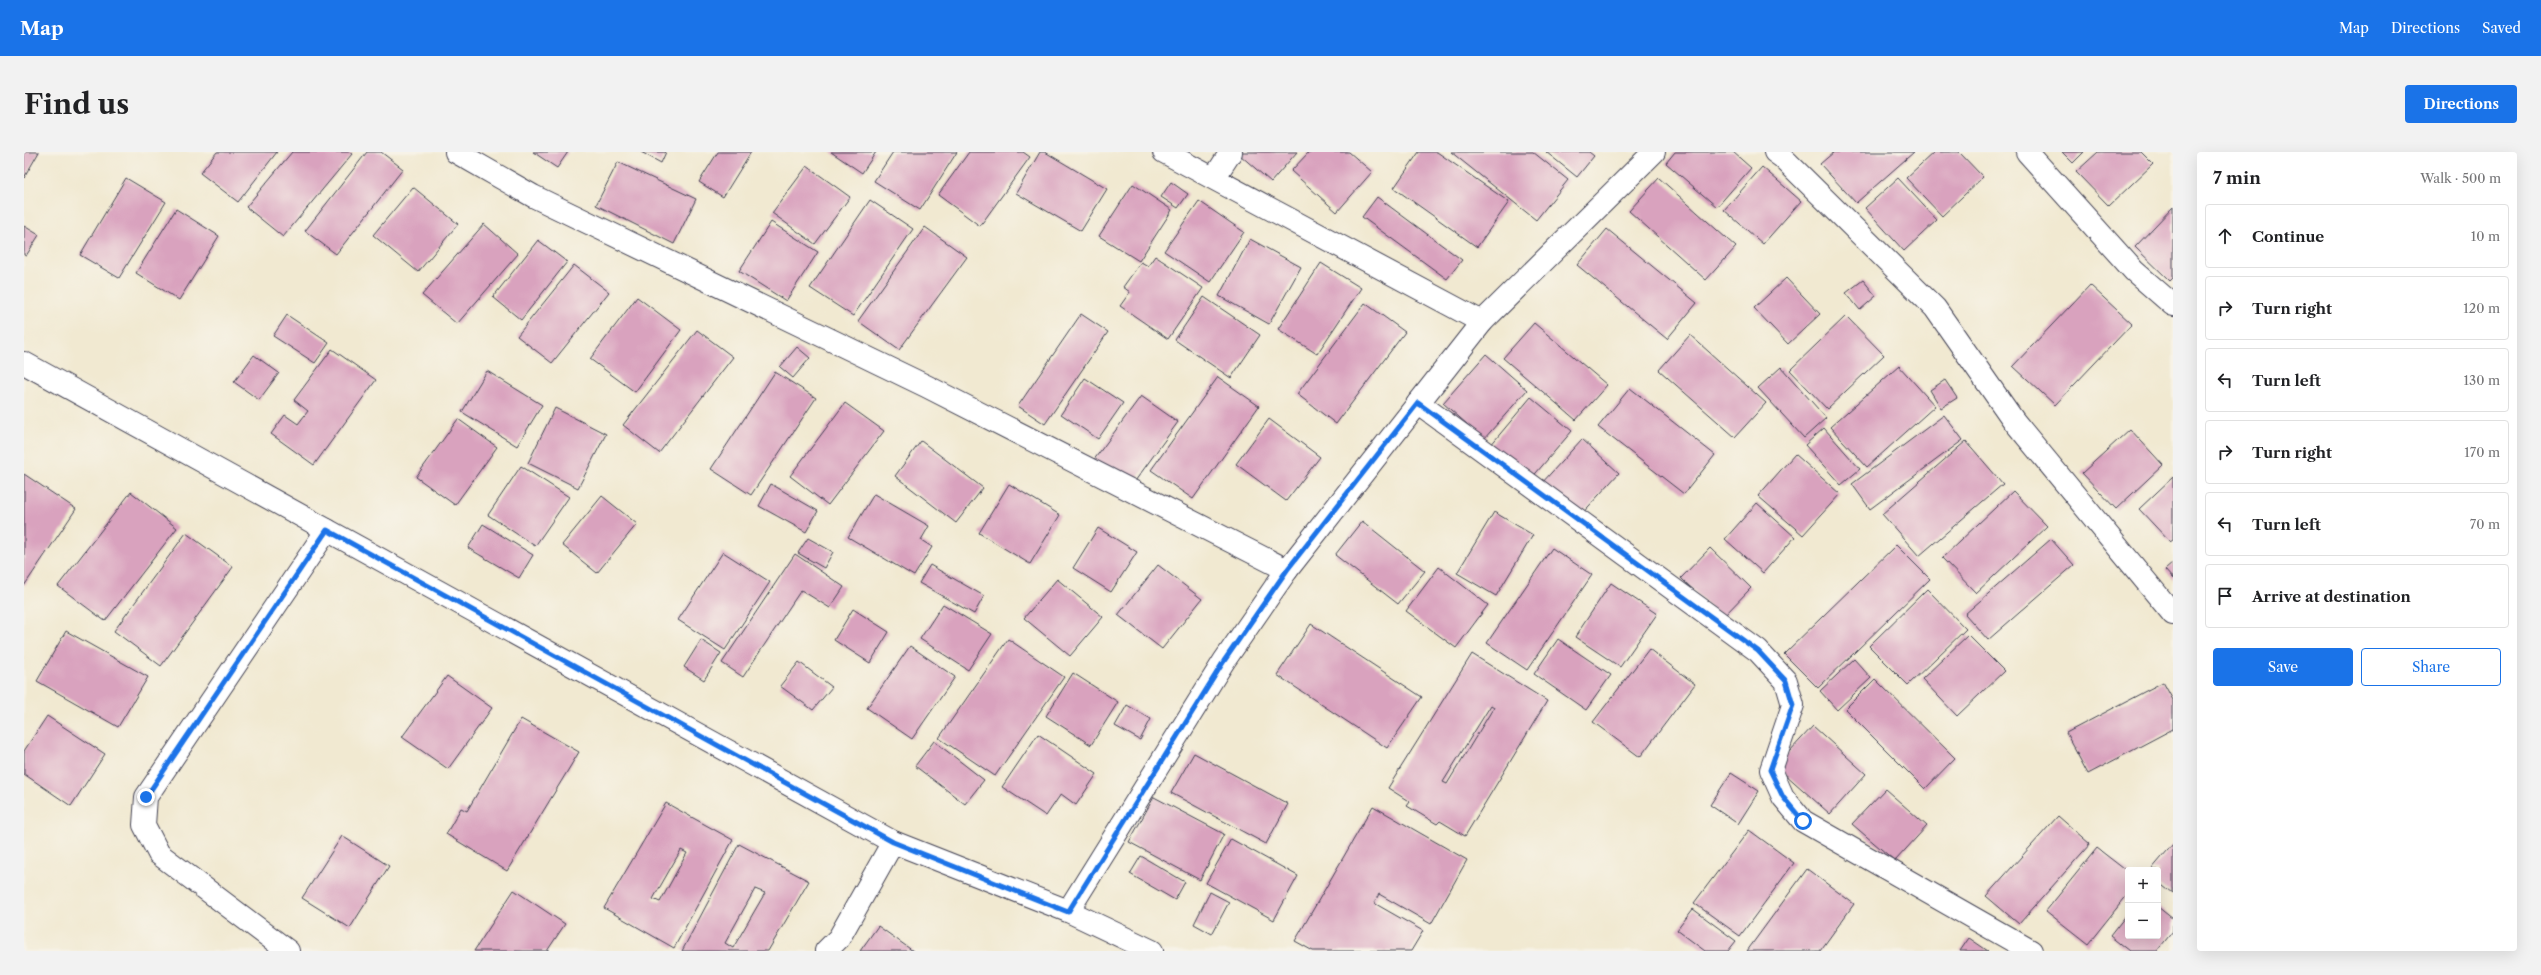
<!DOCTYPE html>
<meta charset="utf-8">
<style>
body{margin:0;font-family:"Libre Caslon Text",serif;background:#f2f2f2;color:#202124}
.controls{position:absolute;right:12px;bottom:12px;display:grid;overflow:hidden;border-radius:4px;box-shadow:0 4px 16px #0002}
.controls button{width:36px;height:36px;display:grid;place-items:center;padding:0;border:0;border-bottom:1px solid #e0e0e0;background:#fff;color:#202124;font:20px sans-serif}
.stop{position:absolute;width:12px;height:12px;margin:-9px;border:3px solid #1a73e8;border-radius:50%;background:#fff}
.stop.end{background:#1a73e8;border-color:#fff;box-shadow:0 1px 4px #0008}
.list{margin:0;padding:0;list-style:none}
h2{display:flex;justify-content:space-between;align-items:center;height:52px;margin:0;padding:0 16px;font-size:17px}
h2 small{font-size:13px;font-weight:400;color:#757577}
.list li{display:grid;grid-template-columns:26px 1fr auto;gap:12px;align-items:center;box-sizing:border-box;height:64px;margin:0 8px 8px;padding:0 8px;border:1px solid #e0e0e0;border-radius:4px}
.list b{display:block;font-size:15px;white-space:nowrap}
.list em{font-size:13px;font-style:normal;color:#757577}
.actions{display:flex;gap:8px;padding:12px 16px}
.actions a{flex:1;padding:9px 0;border:1px solid #1a73e8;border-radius:4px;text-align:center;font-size:14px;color:#1a73e8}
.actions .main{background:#1a73e8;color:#fff}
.icon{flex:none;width:22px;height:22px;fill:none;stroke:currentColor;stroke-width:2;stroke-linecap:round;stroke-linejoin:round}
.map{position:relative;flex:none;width:2149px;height:799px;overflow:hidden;border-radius:4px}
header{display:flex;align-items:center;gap:24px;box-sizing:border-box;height:56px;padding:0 20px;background:#1a73e8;color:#fff}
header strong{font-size:19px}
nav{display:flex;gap:22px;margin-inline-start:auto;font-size:14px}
.intro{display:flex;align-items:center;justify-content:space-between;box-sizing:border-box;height:96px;padding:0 24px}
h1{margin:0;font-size:28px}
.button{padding:10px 18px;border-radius:4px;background:#1a73e8;color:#fff;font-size:14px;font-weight:700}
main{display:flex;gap:24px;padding:0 24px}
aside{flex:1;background:#fff;border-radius:4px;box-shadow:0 4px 16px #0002}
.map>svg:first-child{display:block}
.building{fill:#d9a2be;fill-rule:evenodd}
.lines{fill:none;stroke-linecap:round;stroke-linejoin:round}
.minor-casing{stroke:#414052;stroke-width:24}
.tertiary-casing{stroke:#414052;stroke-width:24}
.minor{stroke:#fff;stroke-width:22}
.tertiary{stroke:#fff;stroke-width:22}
.route{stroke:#1a73e8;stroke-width:5}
</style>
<header>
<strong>Map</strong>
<nav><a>Map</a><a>Directions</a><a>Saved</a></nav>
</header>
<div class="intro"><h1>Find us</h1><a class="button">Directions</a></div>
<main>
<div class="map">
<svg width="2149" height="799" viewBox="0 0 2149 799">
<rect width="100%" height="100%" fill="#f7f3e8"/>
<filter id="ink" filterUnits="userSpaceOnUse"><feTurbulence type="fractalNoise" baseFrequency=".025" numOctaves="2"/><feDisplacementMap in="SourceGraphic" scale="8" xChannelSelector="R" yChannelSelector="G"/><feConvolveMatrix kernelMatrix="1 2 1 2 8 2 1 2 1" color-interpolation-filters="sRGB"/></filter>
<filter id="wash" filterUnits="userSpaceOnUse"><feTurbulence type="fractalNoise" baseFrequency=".012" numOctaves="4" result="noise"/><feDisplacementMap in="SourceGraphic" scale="16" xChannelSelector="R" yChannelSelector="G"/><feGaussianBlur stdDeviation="0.9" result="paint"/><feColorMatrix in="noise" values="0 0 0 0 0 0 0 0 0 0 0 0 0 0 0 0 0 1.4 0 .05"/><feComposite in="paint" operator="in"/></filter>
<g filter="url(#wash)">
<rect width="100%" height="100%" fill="#f1e9d1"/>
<g id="blocks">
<g class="building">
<polygon points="0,0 15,0 0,26"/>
<polygon points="193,0 253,0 214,50 176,21"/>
<polygon points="268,0 325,0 328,2 259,85 222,55"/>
<polygon points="343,0 357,0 379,17 312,102 281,79"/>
<polygon points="509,0 544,0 533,16"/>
<polygon points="617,0 642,0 637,11"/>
<polygon points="694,0 727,0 699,45 675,30"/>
<polygon points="807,0 852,0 838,21"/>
<polygon points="869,0 933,0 896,58 850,29"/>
<polygon points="945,0 999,0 1006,5 956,74 914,43"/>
<polygon points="1016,0 1021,0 1083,37 1057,79 992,41"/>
<polygon points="1219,0 1273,0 1247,30 1216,3"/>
<polygon points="1285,0 1325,0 1348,20 1313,60 1267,19"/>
<polygon points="1395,0 1413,0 1485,50 1453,95 1370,36"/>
<polygon points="1427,0 1509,0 1544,28 1512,68"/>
<polygon points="1522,0 1565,0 1570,4 1553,25"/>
<polygon points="1651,0 1709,0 1727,16 1693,55 1642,11"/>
<polygon points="1810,0 1890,0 1832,51 1796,12"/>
<polygon points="1910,0 1935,0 1959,25 1918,64 1882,26"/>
<polygon points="2038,0 2060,0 2049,11"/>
<polygon points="2074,0 2117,0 2129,12 2085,54 2052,20"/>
<polygon points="594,10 672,47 650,92 572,53"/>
<polygon points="783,14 826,45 791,92 748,61"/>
<polygon points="1738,15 1777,49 1739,92 1700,58"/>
<polygon points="102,26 142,50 95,126 56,103"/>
<polygon points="1635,26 1712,95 1682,128 1605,59"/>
<polygon points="1874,26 1913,68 1880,99 1841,56"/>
<polygon points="1147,30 1164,42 1154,56 1137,45"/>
<polygon points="1109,32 1148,58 1115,109 1075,84"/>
<polygon points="389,35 434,72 394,120 349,83"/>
<polygon points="1353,45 1438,108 1423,127 1338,65"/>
<polygon points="846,48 889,77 829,164 786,136"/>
<polygon points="1175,49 1220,80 1186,130 1140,99"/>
<polygon points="2149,55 2149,126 2146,129 2111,95"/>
<polygon points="152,57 195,84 155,148 112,121"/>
<polygon points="747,70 794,100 762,149 715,119"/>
<polygon points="460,72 494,102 433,172 398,143"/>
<polygon points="0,74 15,83 2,104 0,103"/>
<polygon points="901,75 943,105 875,198 834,169"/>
<polygon points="1583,77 1673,151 1643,187 1553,113"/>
<polygon points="1226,87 1277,115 1245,172 1195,144"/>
<polygon points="514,88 543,110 497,168 469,145"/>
<polygon points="1131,104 1179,136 1144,187 1096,154 1106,140 1099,135 1117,110 1124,114"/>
<polygon points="1297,111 1337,136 1293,202 1254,177"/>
<polygon points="550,113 585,140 528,211 493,184"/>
<polygon points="1762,126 1796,162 1764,192 1730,156"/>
<polygon points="1839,128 1852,144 1836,158 1822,141"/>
<polygon points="2066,133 2108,172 2031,253 1989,214"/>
<polygon points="613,145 657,178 611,240 566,207"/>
<polygon points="1180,145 1236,183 1207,226 1151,188"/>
<polygon points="1341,151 1381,180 1312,272 1273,242"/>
<polygon points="1057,162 1084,180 1021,272 994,254"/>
<polygon points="263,163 305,191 291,211 249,184"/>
<polygon points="1822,164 1860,203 1803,257 1766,218"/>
<polygon points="1510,171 1583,233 1552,268 1479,206"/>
<polygon points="673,178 709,205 635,301 599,273"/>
<polygon points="1666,183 1742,251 1711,285 1635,218"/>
<polygon points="773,195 786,206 769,226 756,215"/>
<polygon points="308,197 352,228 290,313 247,282 261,263 274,272 284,259 270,248"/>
<polygon points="1462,202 1503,238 1460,287 1419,251"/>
<polygon points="230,203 255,221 235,248 210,230"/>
<polygon points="1875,214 1911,254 1843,315 1806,275"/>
<polygon points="1757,215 1802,266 1780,286 1734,236"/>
<polygon points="463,219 518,253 493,294 438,260"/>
<polygon points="751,220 792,246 727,343 687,317"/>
<polygon points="1194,225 1235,254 1169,347 1127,318"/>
<polygon points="1061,226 1099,251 1074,287 1037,262"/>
<polygon points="1921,228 1933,246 1917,256 1906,238"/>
<polygon points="1606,236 1691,303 1660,342 1574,275"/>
<polygon points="1117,244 1154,270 1106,336 1069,309"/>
<polygon points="1507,245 1548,279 1506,328 1466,294"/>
<polygon points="821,251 860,279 804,353 766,324"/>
<polygon points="531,256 582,282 554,336 504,311"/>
<polygon points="1920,263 1939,288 1846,357 1828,332"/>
<polygon points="434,267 473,295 431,353 392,325"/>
<polygon points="1245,267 1296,305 1262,349 1212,312"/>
<polygon points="1800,276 1836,317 1817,333 1781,293"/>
<polygon points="2106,277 2139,313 2092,357 2058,321"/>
<polygon points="1558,287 1595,321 1555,365 1517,332"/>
<polygon points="897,289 959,336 932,371 871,324"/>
<polygon points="1942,289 1979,332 1895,404 1858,362"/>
<polygon points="1771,302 1816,342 1779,383 1734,344"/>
<polygon points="497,314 545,345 511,394 464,363"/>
<polygon points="0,322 52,357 0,434"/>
<polygon points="2149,325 2149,388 2146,390 2115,357"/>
<polygon points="747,332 794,359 782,380 735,354"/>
<polygon points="985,332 1036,363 1006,412 955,381"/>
<polygon points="1989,339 2023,374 1952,441 1918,406"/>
<polygon points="107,340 153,376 81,469 34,434"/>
<polygon points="850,342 905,374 897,388 908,395 890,424 824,385"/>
<polygon points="578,344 613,372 573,421 538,393"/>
<polygon points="1733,351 1771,385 1739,421 1701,387"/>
<polygon points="1470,360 1509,383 1472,444 1433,421"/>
<polygon points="1338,369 1401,419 1374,452 1311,403"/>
<polygon points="459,372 509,403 495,426 444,396"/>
<polygon points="1074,376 1113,400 1087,440 1049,416"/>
<polygon points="162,381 209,415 137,514 90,479"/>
<polygon points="784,386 809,400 800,416 774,401"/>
<polygon points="2027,387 2050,413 1964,488 1941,462"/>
<polygon points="1872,393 1906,427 1794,536 1760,502"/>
<polygon points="1528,396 1568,423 1503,518 1463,491"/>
<polygon points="1686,396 1727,436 1698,466 1657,426"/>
<polygon points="699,400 746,430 701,498 654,468"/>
<polygon points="771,402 820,435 806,456 777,438 719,525 698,511"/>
<polygon points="2149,411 2149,427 2141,418"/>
<polygon points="906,413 960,444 950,462 895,431"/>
<polygon points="1134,413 1178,447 1138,497 1094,463"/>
<polygon points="1415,415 1464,453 1432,496 1382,459"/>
<polygon points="1033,427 1079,465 1046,504 1000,466"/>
<polygon points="1587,431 1633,462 1596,515 1551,485"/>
<polygon points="1903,437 1942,477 1884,533 1845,494"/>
<polygon points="919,452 968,482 944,518 896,487"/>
<polygon points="829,457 865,480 846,511 810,488"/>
<polygon points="1287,472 1398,545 1363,596 1253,523"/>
<polygon points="42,479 124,525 94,575 13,529"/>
<polygon points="1944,483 1980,519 1933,564 1898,527"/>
<polygon points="984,487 1040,525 971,624 915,586"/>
<polygon points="1534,487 1587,523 1562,558 1510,522"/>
<polygon points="677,488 697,501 680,528 660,515"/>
<polygon points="886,494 931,525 888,587 843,556"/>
<polygon points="1625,497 1671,532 1616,605 1569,570"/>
<path d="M1448,502l75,47 -82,135 -25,-15 -3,3 -30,-18 3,-4 -22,-14zM1467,553l3,2 -47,77 -4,-2z"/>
<polygon points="1830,507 1847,526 1813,558 1796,539"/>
<polygon points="775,510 808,535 789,558 756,534"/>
<polygon points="1049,521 1094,550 1067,593 1022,564"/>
<polygon points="423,524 468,556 424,617 378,585"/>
<polygon points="1851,527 1931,606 1901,637 1821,557"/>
<polygon points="2139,530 2149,548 2149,577 2064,622 2042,581"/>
<polygon points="1103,553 1127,567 1116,588 1091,574"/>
<polygon points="23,564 81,602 47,654 0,622 0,599"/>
<polygon points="497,567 555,600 483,719 422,682 437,656 443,659"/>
<polygon points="1789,574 1842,622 1806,662 1752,614"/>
<polygon points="1014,582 1073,622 1052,653 1037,642 1022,664 978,635"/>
<polygon points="910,589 960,628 941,652 891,614"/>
<polygon points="1170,601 1264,652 1242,692 1147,641"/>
<polygon points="1707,621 1735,639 1714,672 1686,653"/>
<polygon points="1861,637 1903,674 1871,709 1828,672"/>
<polygon points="1130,645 1200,682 1176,728 1105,690"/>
<path d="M642,651l67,37 -59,108 -70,-40zM657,698l6,3 -27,49 -7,-3z"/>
<polygon points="1349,654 1443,708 1407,772 1355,742 1350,751 1399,779 1387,799 1289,799 1271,789"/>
<polygon points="2034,664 2066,692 1995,772 1962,744"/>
<polygon points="1725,678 1770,711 1716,784 1670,751"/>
<polygon points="318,684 365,714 326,776 278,746"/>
<polygon points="1207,687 1274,724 1250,768 1182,731"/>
<path d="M715,692l70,37 -41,70h-86zM731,737l10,4 -32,55 -8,-5z"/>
<polygon points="2149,692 2149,742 2134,730 2134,718 2127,718"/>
<polygon points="2073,696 2104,720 2104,742 2064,792 2022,759"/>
<polygon points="1117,704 1161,730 1151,748 1106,722"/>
<polygon points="1783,717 1830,752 1796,799 1723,799"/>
<polygon points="490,738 541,772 523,799 450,799"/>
<polygon points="1186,740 1205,750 1188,782 1170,772"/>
<polygon points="2134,755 2149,767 2149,779 2133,799 2105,799 2086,784 2104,761 2104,784 2134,784"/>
<polygon points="1669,757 1712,789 1704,799 1681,799 1653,778"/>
<polygon points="854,774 889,799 836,799"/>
<polygon points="1945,786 1964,799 1936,799"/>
</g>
</g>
</g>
<g filter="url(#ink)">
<use href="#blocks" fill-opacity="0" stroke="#414052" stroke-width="1"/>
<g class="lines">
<defs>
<g id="minor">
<polyline points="432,0 509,44 902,234 1263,418"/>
<polyline points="1140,0 1458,170"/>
<polyline points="1751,0 1758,5 1911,156 1990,269 2149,462"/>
<polyline points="2003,0 2110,119 2149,153"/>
<polyline points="1190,26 1207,0"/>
<polyline points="1394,251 1734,499 1762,529 1769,553 1747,618 1759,645 1779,669 2007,799"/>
<polyline points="1044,759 1200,509 1263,418 1458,170 1630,0"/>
<polyline points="264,799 135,702 120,673 122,645 303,378"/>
<polyline points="802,799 815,786 869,690"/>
</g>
<polyline id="tertiary" points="0,211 869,690 1044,759 1128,799"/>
</defs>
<use href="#minor" class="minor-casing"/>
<use href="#tertiary" class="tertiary-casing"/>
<use href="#minor" class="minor"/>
<use href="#tertiary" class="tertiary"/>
</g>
</g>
<g class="lines" filter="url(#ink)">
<polyline class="route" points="122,645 303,378 869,690 1044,760 1200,509 1263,418 1394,251 1734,499 1762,529 1769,553 1746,618 1759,645 1779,669"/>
</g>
</svg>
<div class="controls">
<button>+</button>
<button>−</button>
</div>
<div class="stop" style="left:1779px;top:669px"></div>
<div class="stop end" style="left:122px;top:645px"></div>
</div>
<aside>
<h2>7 min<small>Walk · 500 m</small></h2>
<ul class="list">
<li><svg class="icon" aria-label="ahead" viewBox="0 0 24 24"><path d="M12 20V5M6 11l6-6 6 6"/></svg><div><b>Continue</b></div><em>10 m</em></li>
<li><svg class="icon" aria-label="right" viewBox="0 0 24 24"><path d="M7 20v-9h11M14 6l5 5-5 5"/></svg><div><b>Turn right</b></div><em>120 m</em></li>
<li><svg class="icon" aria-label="left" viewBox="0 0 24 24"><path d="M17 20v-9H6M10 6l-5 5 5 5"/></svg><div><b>Turn left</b></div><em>130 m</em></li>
<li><svg class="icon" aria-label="right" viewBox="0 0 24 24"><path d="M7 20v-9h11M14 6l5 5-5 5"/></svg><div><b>Turn right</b></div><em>170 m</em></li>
<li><svg class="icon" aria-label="left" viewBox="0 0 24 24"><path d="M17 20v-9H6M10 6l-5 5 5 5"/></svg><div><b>Turn left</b></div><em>70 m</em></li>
<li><svg class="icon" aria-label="arrive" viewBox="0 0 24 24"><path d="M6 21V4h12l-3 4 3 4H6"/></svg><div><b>Arrive at destination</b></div></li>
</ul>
<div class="actions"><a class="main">Save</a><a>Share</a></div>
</aside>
</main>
